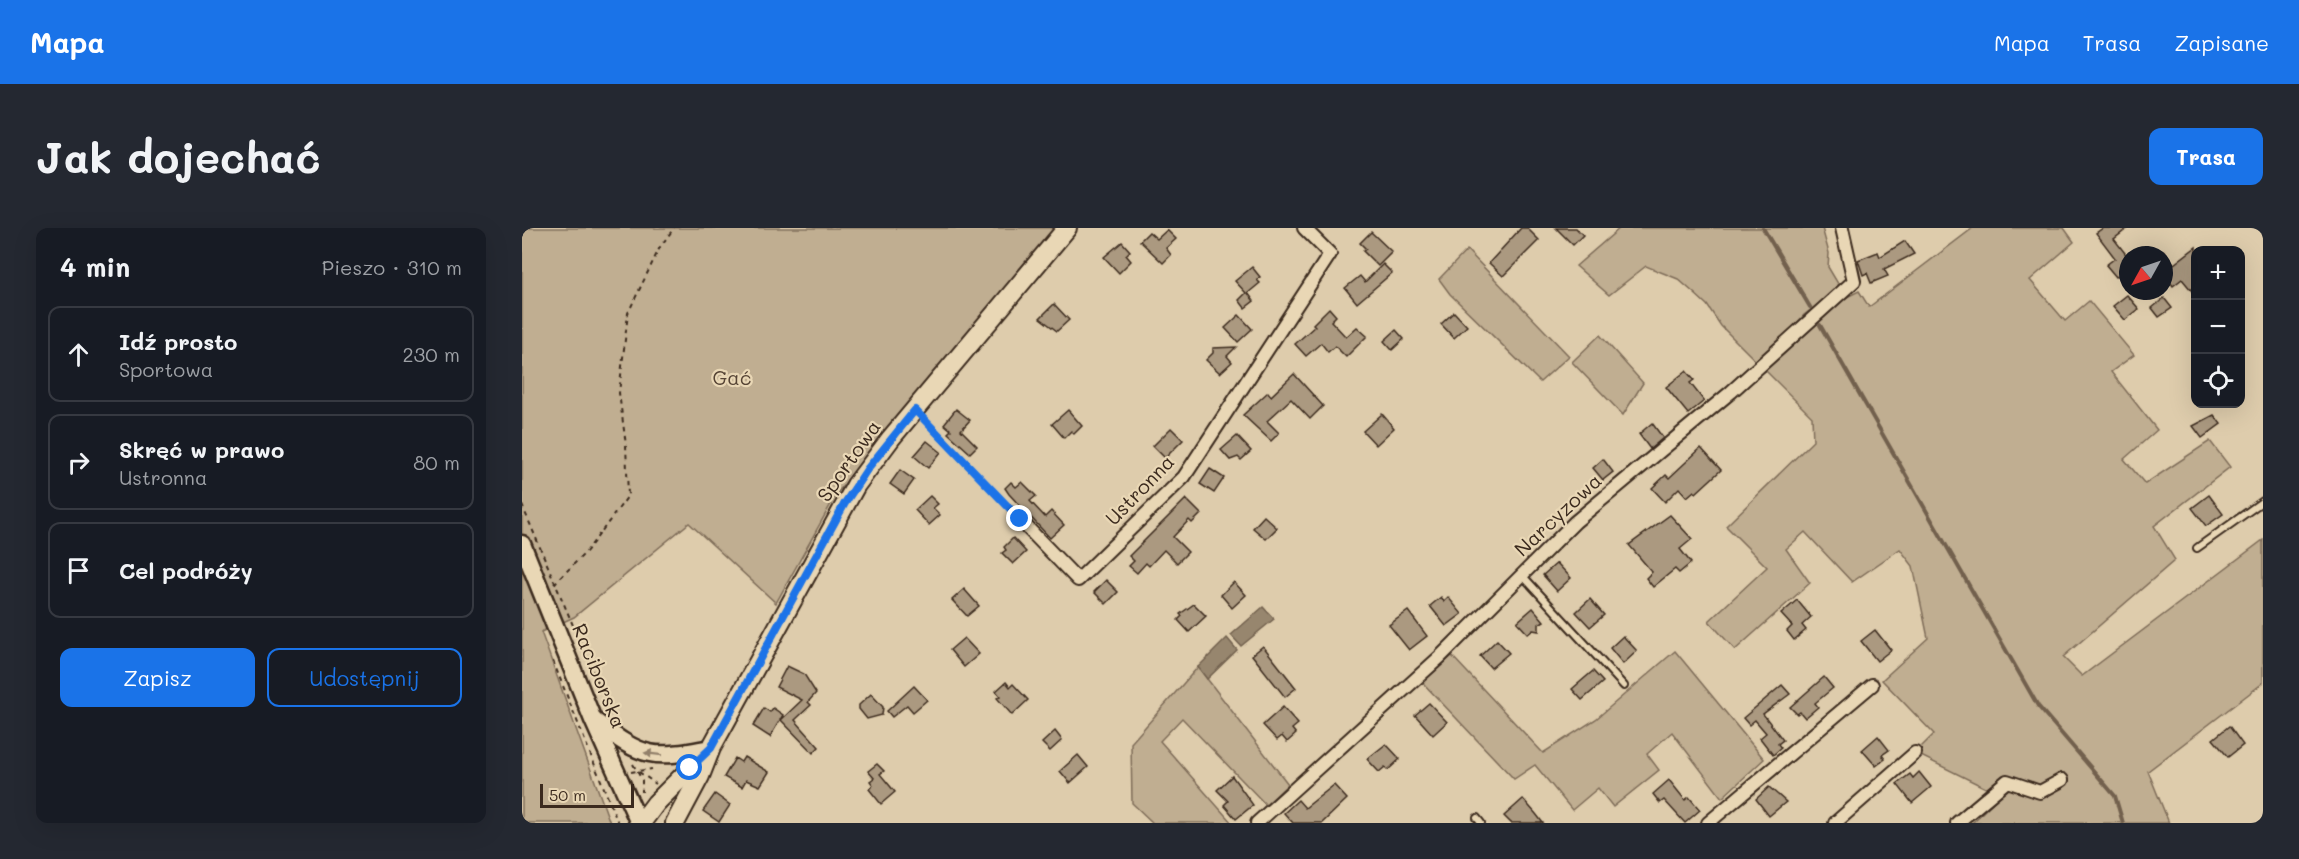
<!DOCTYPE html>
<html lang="pl">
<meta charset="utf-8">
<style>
body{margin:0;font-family:Mali,sans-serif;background:#242831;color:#f1f3f6}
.controls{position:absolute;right:18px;top:18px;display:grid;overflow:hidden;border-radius:12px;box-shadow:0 6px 24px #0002}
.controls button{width:54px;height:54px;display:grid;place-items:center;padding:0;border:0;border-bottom:2px solid #363941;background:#171b24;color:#f1f3f6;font:30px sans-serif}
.compass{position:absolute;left:1597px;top:18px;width:54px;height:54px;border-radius:50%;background:#171b24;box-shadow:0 6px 24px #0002;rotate:230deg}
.scale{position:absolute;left:18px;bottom:15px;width:94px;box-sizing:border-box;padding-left:6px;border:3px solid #3b2a1e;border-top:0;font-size:16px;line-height:21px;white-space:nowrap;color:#3b2a1e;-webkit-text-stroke:4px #e9d7b5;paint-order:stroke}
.stop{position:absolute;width:18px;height:18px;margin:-14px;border:4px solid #1a73e8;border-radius:50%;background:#fff}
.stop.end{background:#1a73e8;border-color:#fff;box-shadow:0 2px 6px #0008}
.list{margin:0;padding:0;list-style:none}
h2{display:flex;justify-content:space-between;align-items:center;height:78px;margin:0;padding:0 24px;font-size:26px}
h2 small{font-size:20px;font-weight:400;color:#9ea1a6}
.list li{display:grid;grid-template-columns:39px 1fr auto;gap:18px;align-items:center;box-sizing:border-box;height:96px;margin:0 12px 12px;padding:0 12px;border:2px solid #363941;border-radius:12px}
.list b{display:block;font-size:22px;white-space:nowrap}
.list p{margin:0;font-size:20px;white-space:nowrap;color:#9ea1a6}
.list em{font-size:20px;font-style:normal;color:#9ea1a6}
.actions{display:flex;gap:12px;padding:18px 24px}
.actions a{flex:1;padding:14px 0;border:2px solid #1a73e8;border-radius:12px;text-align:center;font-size:21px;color:#1a73e8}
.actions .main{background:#1a73e8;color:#fff}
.icon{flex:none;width:33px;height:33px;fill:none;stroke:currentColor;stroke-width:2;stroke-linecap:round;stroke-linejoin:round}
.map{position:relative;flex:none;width:1741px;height:595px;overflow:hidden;border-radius:12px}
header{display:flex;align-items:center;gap:36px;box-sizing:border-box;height:84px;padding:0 30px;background:#1a73e8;color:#fff}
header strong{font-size:28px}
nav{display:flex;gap:33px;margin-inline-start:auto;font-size:21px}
.intro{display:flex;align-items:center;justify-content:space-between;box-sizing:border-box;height:144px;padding:0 36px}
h1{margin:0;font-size:42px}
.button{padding:15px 27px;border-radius:12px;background:#1a73e8;color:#fff;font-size:21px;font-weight:700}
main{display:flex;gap:36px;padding:0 36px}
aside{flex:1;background:#171b24;border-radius:12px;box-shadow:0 6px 24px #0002}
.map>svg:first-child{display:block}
.green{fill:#c0ae91;stroke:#7e6c58;stroke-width:1.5}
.water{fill:#97866e;stroke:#72614e;stroke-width:1.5}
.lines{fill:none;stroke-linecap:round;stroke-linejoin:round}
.stream{stroke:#72614e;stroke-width:4}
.building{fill:#ab9980;stroke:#3b2a1e;stroke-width:1.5}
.service-casing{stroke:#3b2a1e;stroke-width:10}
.minor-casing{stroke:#3b2a1e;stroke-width:16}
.secondary-casing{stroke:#3b2a1e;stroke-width:21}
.primary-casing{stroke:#3b2a1e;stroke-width:22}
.path{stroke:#3b2a1e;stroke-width:2;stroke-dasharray:4.5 4.5;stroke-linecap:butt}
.service{stroke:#e9d7b5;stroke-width:6}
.minor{stroke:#e9d7b5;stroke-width:12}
.secondary{stroke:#e9d7b5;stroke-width:16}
.primary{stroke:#e9d7b5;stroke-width:18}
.oneway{fill:#92806a}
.route{stroke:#1a73e8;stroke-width:8}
.labels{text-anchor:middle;stroke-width:4.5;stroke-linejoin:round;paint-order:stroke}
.park-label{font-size:20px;fill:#564435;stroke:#e9d7b5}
.street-label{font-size:20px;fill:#3b2a1e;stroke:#e9d7b5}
</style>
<header>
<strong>Mapa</strong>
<nav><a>Mapa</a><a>Trasa</a><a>Zapisane</a></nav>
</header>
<div class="intro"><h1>Jak dojechać</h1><a class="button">Trasa</a></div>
<main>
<aside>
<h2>4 min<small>Pieszo · 310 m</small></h2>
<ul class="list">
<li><svg class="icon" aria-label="ahead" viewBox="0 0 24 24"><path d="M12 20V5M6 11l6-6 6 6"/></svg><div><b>Idź prosto</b><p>Sportowa</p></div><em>230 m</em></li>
<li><svg class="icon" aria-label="right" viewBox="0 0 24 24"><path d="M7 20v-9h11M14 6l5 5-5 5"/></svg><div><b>Skręć w prawo</b><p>Ustronna</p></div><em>80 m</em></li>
<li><svg class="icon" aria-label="arrive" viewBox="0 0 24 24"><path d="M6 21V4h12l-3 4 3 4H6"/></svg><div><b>Cel podróży</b></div></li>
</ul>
<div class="actions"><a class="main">Zapisz</a><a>Udostępnij</a></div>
</aside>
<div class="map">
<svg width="1741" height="595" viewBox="0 0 1741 595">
<rect width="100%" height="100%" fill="#deccac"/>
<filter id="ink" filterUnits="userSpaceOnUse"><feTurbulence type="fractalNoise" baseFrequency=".0167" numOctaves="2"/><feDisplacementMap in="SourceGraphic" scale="12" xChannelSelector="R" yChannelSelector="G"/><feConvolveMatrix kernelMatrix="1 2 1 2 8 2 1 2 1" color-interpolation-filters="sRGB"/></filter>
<g filter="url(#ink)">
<g class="green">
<polygon points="0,0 535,0 366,199 314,267 254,375 167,295 52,389 19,404 88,595 0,595"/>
<polygon points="1098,0 1300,0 1307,25 1306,39 1318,59 1282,87 1249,123 1305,79 1337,63 1347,79 1451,0 1542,0 1552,14 1508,52 1543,93 1567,73 1612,127 1589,144 1635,202 1602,231 1623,256 1688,213 1708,239 1632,298 1653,332 1541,429 1560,448 1741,312 1741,455 1626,543 1647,595 1450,595 1478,567 1393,525 1412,506 1360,452 1406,410 1391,338 1378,321 1330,354 1283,304 1264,321 1288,355 1213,422 1187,393 1245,339 1204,298 1291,213 1290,189 1199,98 1185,77 1172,65 1156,51 1124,38 1087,67 1054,38"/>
<polygon points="945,22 1047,128 1018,154 928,66 917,51"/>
<polygon points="1078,107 1121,155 1101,187 1050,134"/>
<polygon points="1153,423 1242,531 1200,570 1150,504 1125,526 1137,542 1091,579 1076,560 1050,582 1013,537 992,551 900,454 930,428 1021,525 1074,491"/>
<polygon points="676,439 766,556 744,577 660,490 638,513 710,595 631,595 610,575 609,515"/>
</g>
<g class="water">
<polygon points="741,379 752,391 719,418 709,407"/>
<polygon points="705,410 715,422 685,451 676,439"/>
</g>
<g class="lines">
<g class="stream">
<polyline points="1241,0 1288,79"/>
<polyline points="1298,97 1516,478 1593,568 1601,595"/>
</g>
</g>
<g class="building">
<polygon points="999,0 1005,0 1017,12 981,48 967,35"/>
<polygon points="1034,0 1054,0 1061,7 1051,17"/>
<polygon points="1581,0 1606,0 1592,11 1606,29 1606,40 1594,49 1584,37 1593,30 1574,5"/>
<polygon points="645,2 654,11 644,20 649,27 641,35 618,13 627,4 635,11"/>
<polygon points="849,4 870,24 856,38 841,23 844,21 838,15"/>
<polygon points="1383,13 1392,26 1362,41 1366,48 1349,55 1345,45 1341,47 1336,32 1356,24 1358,29"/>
<polygon points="600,14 608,23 604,27 609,33 597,45 582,29"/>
<polygon points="1674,19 1674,68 1660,51 1651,58 1642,46 1642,23 1652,36"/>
<polygon points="861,36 870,45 835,75 823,60 838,48 843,54"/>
<polygon points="730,39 738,49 735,52 738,55 726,65 732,73 723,80 717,72 724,65 713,53"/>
<polygon points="1605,67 1617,81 1603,92 1591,78"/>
<polygon points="1642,70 1650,80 1637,89 1630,80"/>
<polygon points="532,76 547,92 535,103 518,90"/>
<polygon points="807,80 814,88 809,93 824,109 835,99 845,108 824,129 813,118 806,124 799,115 784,128 773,116 793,98 791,96"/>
<polygon points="932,84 945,98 932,110 919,96"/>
<polygon points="717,87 730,101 716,114 703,100"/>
<polygon points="874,102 882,111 870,122 862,113"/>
<polygon points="714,119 705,128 710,134 698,145 684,132 691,125 691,120"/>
<polygon points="1164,143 1172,152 1168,155 1182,173 1166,186 1144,159"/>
<polygon points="772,146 801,178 788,191 769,171 745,193 757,205 749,213 721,187 746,164 749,168"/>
<polygon points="434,181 448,192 439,202 455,218 448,225 426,205 429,202 422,196"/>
<polygon points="546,182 560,198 552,206 549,203 542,210 530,196"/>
<polygon points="860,186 872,200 854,217 841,203"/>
<polygon points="1692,187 1699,196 1680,210 1671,198"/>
<polygon points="1130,195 1141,210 1128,221 1117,206"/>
<polygon points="649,200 661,212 643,230 631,218"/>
<polygon points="715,208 729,223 719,232 716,229 708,232 699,222"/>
<polygon points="405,213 419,224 406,240 392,228"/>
<polygon points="1179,220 1199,242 1174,265 1172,263 1165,269 1157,260 1143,274 1130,260 1144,247 1147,250"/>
<polygon points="1081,231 1091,244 1081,252 1071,240"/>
<polygon points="688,241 702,250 692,265 678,256"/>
<polygon points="378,242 392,252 382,266 368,256"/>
<polygon points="489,254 494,259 500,254 514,268 508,273 523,289 529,283 542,297 528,310 487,266 483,260"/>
<polygon points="1687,267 1701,286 1684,298 1670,280"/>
<polygon points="408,268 416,276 411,280 418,287 407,297 393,282"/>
<polygon points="664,271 679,286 670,295 667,292 651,309 666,324 655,335 642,322 627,338 624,335 615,345 607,338 612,333 607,328"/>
<polygon points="1148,287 1170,311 1158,321 1169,335 1157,345 1153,341 1131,359 1124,350 1130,344 1107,317"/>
<polygon points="742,288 755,300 744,311 731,300"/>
<polygon points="491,310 504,324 491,336 480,325 484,322 482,319"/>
<polygon points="1035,335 1049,350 1035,363 1021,347"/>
<polygon points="584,352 596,364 584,376 572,364"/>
<polygon points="712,354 724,367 710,380 699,367"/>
<polygon points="442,361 457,378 445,388 430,372"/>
<polygon points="919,369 922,373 926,369 940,386 924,398 908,378"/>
<polygon points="1068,371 1082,387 1068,399 1054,384"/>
<polygon points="1275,372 1289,389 1280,397 1284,402 1272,412 1265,403 1270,398 1259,386"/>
<polygon points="672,376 684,388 667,404 656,392 660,388 658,386"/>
<polygon points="1011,380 1022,393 1017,396 1017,403 1011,402 1006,406 995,394"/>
<polygon points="886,383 905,408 887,422 867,397"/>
<polygon points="1353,402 1369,422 1355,433 1339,413"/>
<polygon points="1101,408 1115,423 1101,436 1088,420"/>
<polygon points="442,410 457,426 442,439 428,422"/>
<polygon points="975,412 987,425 969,440 958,428"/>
<polygon points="741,418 774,460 763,469 730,427"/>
<polygon points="265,438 282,446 294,465 286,474 289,477 273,492 297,519 291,525 259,492 280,472 254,459"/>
<polygon points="1071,443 1081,454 1060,472 1050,461"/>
<polygon points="1302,449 1311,460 1293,475 1296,479 1283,490 1278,484 1275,486 1268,479"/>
<polygon points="484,454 488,459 491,456 506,472 490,487 475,470 478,468 474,463"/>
<polygon points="1260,457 1268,466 1241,486 1261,512 1256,516 1259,520 1251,527 1238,510 1244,505 1233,492 1227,497 1221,490"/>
<polygon points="392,458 405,472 391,484 385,477 370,489 365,483"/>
<polygon points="349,466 361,479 360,487 345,491 337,481 337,477"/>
<polygon points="907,475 925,494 911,507 893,487"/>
<polygon points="761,479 776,496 770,501 774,506 765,514 760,508 755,512 741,497"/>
<polygon points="242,480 248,484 251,480 261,487 248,509 231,498"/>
<polygon points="1707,498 1721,517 1706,529 1691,511"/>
<polygon points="533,503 540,512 528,523 520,515"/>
<polygon points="1356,508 1367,522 1360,527 1363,531 1354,538 1340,522"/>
<polygon points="864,516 878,531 866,542 863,539 857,544 845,531"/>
<polygon points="556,527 566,539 548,555 538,543"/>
<polygon points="222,529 247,544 238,558 224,552 220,559 202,549 213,530 219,534"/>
<polygon points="355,536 362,543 358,546 373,564 359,576 347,561 351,557 348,553 352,550 346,543"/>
<polygon points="1397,544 1409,559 1390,575 1375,556 1388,546 1391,550"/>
<polygon points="710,548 731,577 714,591 702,577 706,573 695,562"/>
<polygon points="1147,552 1163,572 1167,569 1178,582 1163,595 1142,572 1138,575 1131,566"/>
<polygon points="812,557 825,571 800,595 771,595 762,585 776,572 783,580"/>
<polygon points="1247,559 1264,574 1247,588 1234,571"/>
<polygon points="193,566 208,577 197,594 181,583"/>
<polygon points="1001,571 1014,586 1021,595 989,595 982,588"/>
</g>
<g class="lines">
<defs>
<g id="service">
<polyline points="1675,320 1741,273"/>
<polyline points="1000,347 1102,458"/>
<polyline points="955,590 959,595"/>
</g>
<g id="minor">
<polyline points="497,291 556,352 662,249 808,26 782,0"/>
<polyline points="735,595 918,429 1053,294 1209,164 1332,53 1320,0"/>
<polyline points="1186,595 1350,457"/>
<polyline points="1313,595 1393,525"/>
<polyline points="1435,595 1485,553 1518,564 1540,552"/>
</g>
<g id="secondary">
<polyline points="0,316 71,492 117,595"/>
<path d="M74,494c48,37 56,37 115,26"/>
</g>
<g id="primary">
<polyline points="119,595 134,575 185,524"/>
<polyline points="153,595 178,548 189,520 334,257 369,210 545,0"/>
</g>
</defs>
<use href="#service" class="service-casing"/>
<use href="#minor" class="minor-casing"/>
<use href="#secondary" class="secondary-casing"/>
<use href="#primary" class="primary-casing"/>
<g class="path">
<polyline points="402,192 489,283"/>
<polyline points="0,277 89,487"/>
<polyline points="32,356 64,324 106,268 104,217 97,165 106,85 138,19 152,0"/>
<polyline points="31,433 96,595"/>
<polyline points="111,536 120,552 120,564"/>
<polyline points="109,544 130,541"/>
<polyline points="117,544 134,556"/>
</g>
<use href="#service" class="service"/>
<use href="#minor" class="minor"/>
<use href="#secondary" class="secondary"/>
<use href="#primary" class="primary"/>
</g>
<defs><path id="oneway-solid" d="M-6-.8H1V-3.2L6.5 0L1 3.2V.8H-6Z" transform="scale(1.5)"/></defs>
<use class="oneway" href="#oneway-solid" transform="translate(131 526) rotate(-173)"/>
</g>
<g class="lines" filter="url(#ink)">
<polyline class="route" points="168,540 189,520 323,275 346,240 393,182 498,291"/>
</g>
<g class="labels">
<g class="park-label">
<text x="210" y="157">Gać</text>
</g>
<g class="street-label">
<text transform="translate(327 233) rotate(-55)" y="7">Sportowa</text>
<text transform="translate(618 262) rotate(-46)" y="7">Ustronna</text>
<text transform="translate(1036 287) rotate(-43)" y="7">Narcyzowa</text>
<text transform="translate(77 448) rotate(68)" y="7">Raciborska</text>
</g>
</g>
</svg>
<div class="controls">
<button>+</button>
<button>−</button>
<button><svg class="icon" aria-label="locate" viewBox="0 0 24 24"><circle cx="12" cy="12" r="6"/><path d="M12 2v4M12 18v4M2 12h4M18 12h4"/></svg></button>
</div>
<svg class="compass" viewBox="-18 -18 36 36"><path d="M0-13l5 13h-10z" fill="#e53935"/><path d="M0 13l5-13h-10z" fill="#9ea1a6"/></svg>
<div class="scale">50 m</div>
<div class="stop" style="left:168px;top:540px"></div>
<div class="stop end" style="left:498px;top:291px"></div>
</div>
</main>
